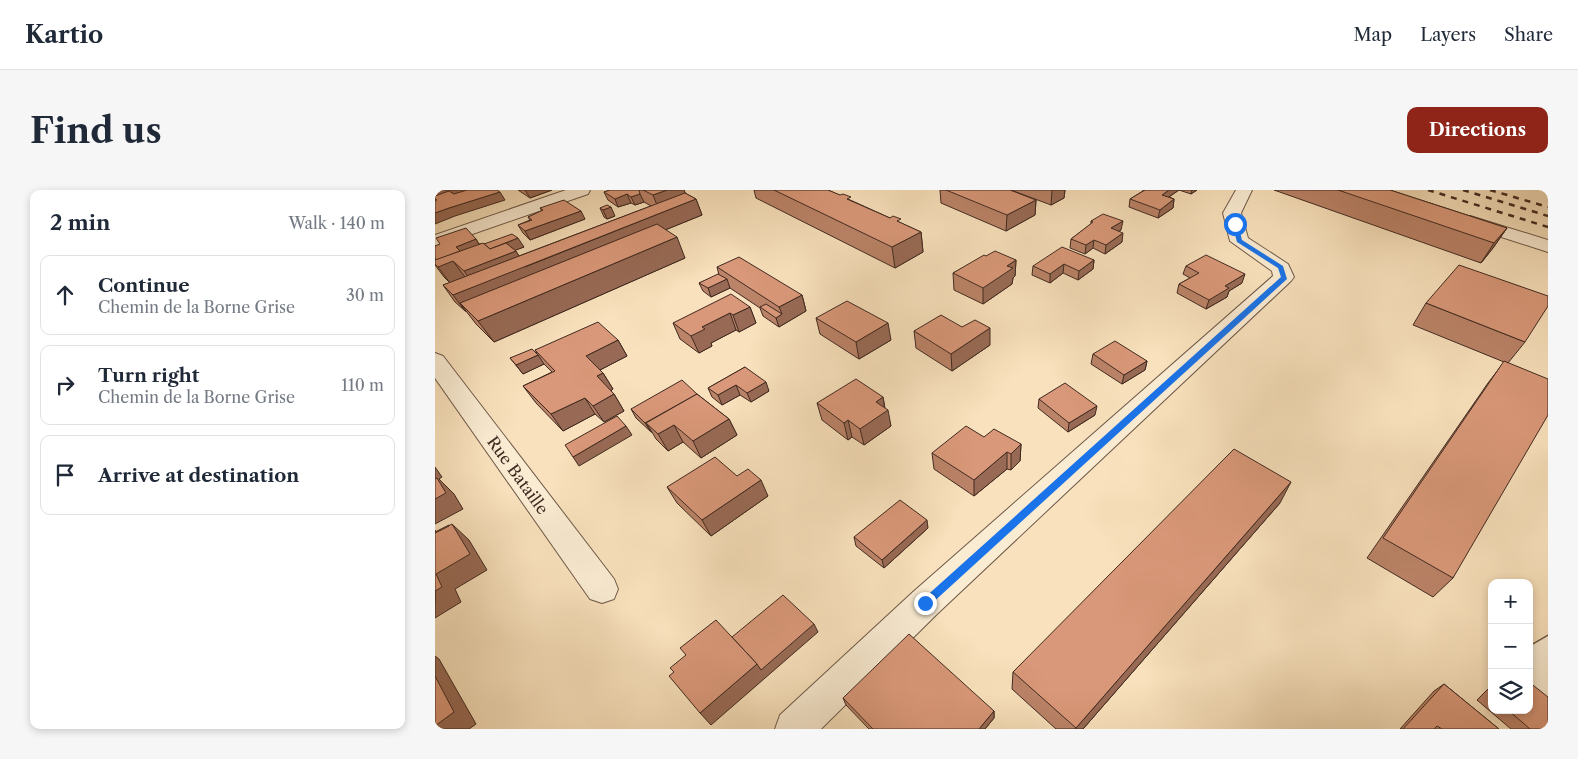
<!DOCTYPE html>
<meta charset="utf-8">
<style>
body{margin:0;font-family:"Libre Caslon Text",serif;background:#f6f6f7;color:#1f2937}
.controls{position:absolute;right:15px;bottom:15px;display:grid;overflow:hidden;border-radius:10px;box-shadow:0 2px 8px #0003}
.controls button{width:45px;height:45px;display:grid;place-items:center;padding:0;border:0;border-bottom:1px solid #e0e1e3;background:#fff;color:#1f2937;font:25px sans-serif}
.stop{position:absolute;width:15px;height:15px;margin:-11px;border:4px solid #1a73e8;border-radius:50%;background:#fff}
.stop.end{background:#1a73e8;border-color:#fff;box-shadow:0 1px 5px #0008}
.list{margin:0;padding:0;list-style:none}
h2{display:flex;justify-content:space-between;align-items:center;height:65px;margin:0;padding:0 20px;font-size:21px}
h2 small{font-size:16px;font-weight:400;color:#747a83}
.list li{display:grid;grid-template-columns:32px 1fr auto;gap:15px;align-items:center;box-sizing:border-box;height:80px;margin:0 10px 10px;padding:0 10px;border:1px solid #e0e1e3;border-radius:10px}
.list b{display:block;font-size:19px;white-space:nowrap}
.list p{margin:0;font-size:16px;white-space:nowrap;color:#747a83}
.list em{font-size:16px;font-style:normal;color:#747a83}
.icon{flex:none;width:28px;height:28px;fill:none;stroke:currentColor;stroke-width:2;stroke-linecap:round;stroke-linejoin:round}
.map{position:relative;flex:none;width:1113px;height:539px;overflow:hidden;border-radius:10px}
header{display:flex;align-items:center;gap:30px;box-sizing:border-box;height:70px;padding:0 25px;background:#fff;border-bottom:1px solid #e0e1e3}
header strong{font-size:24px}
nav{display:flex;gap:28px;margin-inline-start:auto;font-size:18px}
.intro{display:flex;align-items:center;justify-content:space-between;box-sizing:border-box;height:120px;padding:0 30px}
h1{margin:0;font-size:35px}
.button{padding:12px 22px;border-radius:10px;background:#8f2418;color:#fff;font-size:18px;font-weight:700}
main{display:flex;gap:30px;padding:0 30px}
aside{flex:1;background:#fff;border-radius:10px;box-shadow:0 2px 8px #0003}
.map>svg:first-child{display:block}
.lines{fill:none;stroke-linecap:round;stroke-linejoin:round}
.service-casing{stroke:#6e5848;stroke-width:3}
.minor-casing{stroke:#6e5848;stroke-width:2}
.service{fill:#faecd3;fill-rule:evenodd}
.minor{fill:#faecd3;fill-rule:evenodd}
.rail{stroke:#402a21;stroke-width:2.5;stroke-dasharray:6 6;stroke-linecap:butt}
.wall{fill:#bb8368;stroke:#402a21}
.shaded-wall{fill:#986a55;stroke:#402a21}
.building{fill:#d99879;stroke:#402a21}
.route{fill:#1a73e8}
.labels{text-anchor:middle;stroke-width:5;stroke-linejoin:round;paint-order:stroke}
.street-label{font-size:16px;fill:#402a21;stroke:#faecd3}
</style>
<header>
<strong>Kartio</strong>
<nav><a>Map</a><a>Layers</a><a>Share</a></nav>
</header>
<div class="intro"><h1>Find us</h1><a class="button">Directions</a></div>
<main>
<aside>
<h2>2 min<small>Walk · 140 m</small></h2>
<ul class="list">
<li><svg class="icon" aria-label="ahead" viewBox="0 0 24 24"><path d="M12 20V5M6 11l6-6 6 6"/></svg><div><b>Continue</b><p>Chemin de la Borne Grise</p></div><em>30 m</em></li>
<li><svg class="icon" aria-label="right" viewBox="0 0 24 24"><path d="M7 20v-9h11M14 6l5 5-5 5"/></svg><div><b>Turn right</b><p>Chemin de la Borne Grise</p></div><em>110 m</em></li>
<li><svg class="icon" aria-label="arrive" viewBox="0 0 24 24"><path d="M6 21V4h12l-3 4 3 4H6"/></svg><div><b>Arrive at destination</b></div></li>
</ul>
</aside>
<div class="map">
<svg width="1113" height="539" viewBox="0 0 1113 539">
<rect width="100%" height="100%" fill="#f8e1bc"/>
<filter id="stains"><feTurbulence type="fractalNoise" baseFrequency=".004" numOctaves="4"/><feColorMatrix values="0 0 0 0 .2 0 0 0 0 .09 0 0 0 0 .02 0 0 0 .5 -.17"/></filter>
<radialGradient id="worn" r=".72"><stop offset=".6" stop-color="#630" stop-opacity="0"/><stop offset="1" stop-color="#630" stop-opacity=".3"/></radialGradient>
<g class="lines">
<defs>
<polygon id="service" points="1113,446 1113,512 1102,507 1094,500 1094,457"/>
<g id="minor">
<polygon points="131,0 155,0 153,4 0,57 0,45"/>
<polygon points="801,0 817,0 806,23 813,48 853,74 859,87 856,91 502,424 386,539 340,539 345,525 478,402 838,86 837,81 795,51 788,23"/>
<polygon points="1035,26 1113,50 1113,62 1029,35 1026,31 1029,27"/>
<polygon points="0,163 8,166 179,389 183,399 179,409 167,413 155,409 0,188"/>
</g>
</defs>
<use href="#service" class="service-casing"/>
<use href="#minor" class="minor-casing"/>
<use href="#service" class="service"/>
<use href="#minor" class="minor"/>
<g class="rail">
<polyline points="993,0 1113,37"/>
<polyline points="1028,0 1113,26"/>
<polyline points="1055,0 1113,17"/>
</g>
</g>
<g class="wall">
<polygon points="83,0 117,0 95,8"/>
<polygon points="175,0 249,0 250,3 261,9 267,25 230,40 250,68 59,152 41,134 31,121 30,121 20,112 8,95 15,93 9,87 0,75 1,70 0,56 41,49 44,54 49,54 89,57 80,60 84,66 216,16 209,12 200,15 196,13 183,17 173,10 169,2"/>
<polygon points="319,0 393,0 486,42 488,62 460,78 321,8"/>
<polygon points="505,0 575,0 601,10 600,25 571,41 506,13"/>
<polygon points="576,0 630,0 629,8 616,15"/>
<polygon points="708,0 762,0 756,4 744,0 734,7 739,9 738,18 723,28 694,17 695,9 708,1"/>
<polygon points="839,0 955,0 1072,38 1058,58 1046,73"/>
<polygon points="105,18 150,29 95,50 88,43 83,35 95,30 93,27 107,21"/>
<polygon points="165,18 180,26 172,29 169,27"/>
<polygon points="656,31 686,40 684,41 687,52 670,64 658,58 650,64 635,58 636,49 656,34"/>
<polygon points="551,66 581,70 580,86 578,88 577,94 548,114 519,100 518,83"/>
<polygon points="659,70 658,79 643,90 628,83 615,93 597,85 598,76"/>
<polygon points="751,76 807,93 794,101 792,107 771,119 742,103 744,94 755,88 748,84"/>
<polygon points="282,77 367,105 371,121 344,137 328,126 325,118 295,98 276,107 268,101 264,93 284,85"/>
<polygon points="991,113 1090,152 1073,173 1018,388 998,407 932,368 1053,193 1069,172 978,135"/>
<polygon points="315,117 321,133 304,142 301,140 276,153 277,156 264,163 245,149 238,133"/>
<polygon points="381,128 456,150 424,169 385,144"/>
<polygon points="527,137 555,155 517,181 481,158 479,141"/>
<polygon points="183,150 192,166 165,180 168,183 178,199 176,201 179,204 189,221 169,232 160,224 128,241 101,213 88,196 117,182 109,174 88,184 75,168 102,163 100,160"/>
<polygon points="658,164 712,171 710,180 687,194 656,174"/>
<polygon points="310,177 334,201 316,212 305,205 287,215 277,207 273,198"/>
<polygon points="262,204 294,229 302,245 266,268 248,252 233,261 221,249 217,242 216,242 201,228 196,219"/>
<polygon points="448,207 450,218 456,236 429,255 417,247 413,250 387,230 382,213"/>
<polygon points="604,209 660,225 633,242 603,218"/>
<polygon points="586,254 585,271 576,280 572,279 539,306 499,279 497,263"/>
<polygon points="302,286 333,306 276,346 242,313 232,297"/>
<polygon points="845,313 648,539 621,539 577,499 578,482"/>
<polygon points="493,338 449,378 421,356 419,347"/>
<polygon points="1009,494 1064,539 965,539 999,501"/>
<polygon points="1057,495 1057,520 1094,520 1113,539 1076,539 1042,510"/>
<polygon points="408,508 559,521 559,528 550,539 434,539 411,515"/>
</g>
<g class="shaded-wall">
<polygon points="0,0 48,0 2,10 0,9"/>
<polygon points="90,0 117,0 95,8"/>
<polygon points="232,0 249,0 253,9 224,20 218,5"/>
<polygon points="617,0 630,0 629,8 616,15"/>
<polygon points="734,0 744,0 725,13 727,5"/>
<polygon points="757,0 762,0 756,4"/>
<polygon points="65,2 70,10 20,26 0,34 0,23 14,18"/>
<polygon points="192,4 196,13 183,17 180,9"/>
<polygon points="205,4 209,12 200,15 196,7"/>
<polygon points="261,9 267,25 33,120 25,113 31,121 30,121 18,105 40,96 29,81 81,61 90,77"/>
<polygon points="739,9 738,18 723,28 725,20"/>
<polygon points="601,10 600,25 571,41 572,25"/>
<polygon points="176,17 180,26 172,29 168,20"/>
<polygon points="146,21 150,29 95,50 90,41"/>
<polygon points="688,31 686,40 675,47 676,38"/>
<polygon points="1072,38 1058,58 1046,73 1059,53"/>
<polygon points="486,42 488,62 460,78 457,57"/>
<polygon points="688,43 687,52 670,64 671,55"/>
<polygon points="242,47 250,68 59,152 43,131"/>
<polygon points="83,48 89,57 60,68 54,60"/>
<polygon points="41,49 46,58 18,71 30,87 15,93 3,77 21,57"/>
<polygon points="659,50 658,58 650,64 651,55"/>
<polygon points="581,70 580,86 578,88 577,94 548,114 548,98 572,76"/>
<polygon points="659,70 658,79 643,90 644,81"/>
<polygon points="629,74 628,83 615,93 615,84"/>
<polygon points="810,84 807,93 794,101 792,107 771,119 774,110 790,96"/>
<polygon points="292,89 295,98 276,107 273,98"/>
<polygon points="367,105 371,121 344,137 341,128 347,124 344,117"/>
<polygon points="315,117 321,133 304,142 298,125"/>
<polygon points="295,123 301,140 276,153 277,156 264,163 256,146 267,137"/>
<polygon points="453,133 456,150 424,169 421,152"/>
<polygon points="555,138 555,155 517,181 516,164"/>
<polygon points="183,150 192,166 161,182 151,166"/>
<polygon points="103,165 109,174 88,184 81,175"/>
<polygon points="712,171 710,180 687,194 689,185"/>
<polygon points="168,183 178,199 172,203 162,186"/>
<polygon points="331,192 334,201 316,212 312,203"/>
<polygon points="301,195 305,205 287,215 283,205"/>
<polygon points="179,204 189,221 169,232 158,216"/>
<polygon points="448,207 450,221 453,220 456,236 429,255 425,239 441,212"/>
<polygon points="150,208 160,224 128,241 116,224"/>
<polygon points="662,216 660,225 633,242 634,233"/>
<polygon points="294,229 302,245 266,268 258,251"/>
<polygon points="413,230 417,247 413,250 409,233"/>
<polygon points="210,233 211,233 217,242 216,242"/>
<polygon points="239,235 248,252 233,261 223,244"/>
<polygon points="191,236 197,245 144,276 138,267"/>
<polygon points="586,254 585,271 576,280 576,264"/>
<polygon points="572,262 572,279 539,306 539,290"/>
<polygon points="0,277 7,287 4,289 19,304 28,319 0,334"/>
<polygon points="326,290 333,306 276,346 267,330"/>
<polygon points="856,292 845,313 648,539 640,539"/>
<polygon points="492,330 493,338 449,378 447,370"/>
<polygon points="17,334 34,350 52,380 20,399 26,412 0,428 1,384 0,340 7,351 22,343"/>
<polygon points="379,434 383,442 276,535 265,523 322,474"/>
<polygon points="0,466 4,469 41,534 34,539 0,539"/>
<polygon points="559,521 559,528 550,539 544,539"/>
</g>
<g class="building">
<polygon points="32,0 62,0 65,2 14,18 0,23 0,11 2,10 0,9 0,6 14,1 19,4"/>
<polygon points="175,0 204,0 205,4 196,7 192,4 180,9 169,2"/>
<polygon points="208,0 232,0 218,5"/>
<polygon points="339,0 393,0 405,5 408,4 416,7 412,9 455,28 458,26 466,29 462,31 486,42 457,57"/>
<polygon points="511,0 575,0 601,10 572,25"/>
<polygon points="710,0 734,0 727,5 739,9 725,20 695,9"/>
<polygon points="903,0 955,0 1072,38 1059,53"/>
<polygon points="250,3 261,9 18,105 8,95"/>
<polygon points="129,10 146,21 90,41 83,35 97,30 93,27 108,20 105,18"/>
<polygon points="172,15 176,17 168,20 165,18"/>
<polygon points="668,24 688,31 676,38 688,43 671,55 659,50 651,55 636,49 658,32 656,31"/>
<polygon points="222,34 242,47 43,131 25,113"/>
<polygon points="31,38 41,49 21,57 25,61 2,70 0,68 0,56 5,54 1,48"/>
<polygon points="77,44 83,48 55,59 49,54"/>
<polygon points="48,53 55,59 71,53 81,61 29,81 18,71 3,77 0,74 0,70"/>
<polygon points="627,57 659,70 644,81 629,74 615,84 598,76"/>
<polygon points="560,61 581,70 572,76 578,78 548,98 518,83 549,65 551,66"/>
<polygon points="771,65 810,84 790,96 794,98 774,110 744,94 764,83 751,76"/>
<polygon points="304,67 367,105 344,117 282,77"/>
<polygon points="1024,75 1113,106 1113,116 1090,152 991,113"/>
<polygon points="283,84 292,89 273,98 264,93"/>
<polygon points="296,104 315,117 298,125 295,123 267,137 270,139 256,146 238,133"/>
<polygon points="412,111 453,133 421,152 381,128"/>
<polygon points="331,114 347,124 341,128 325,117"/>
<polygon points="506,125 527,137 540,130 555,138 516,164 479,141"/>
<polygon points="163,132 183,150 151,166 168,183 162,186 179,204 158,216 150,208 116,224 88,196 120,181 100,160"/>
<polygon points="680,151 712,171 689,185 658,164"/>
<polygon points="97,159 103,165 81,175 75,168"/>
<polygon points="1069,171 1113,189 1113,225 1018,388 948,348"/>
<polygon points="310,177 331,192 312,203 301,195 283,205 273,198"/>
<polygon points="421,189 448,207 441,212 453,220 425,239 413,230 409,233 382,213"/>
<polygon points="247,190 262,204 210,233 196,219"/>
<polygon points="630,193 662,216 634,233 604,209"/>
<polygon points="262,204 294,229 258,251 239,235 223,244 211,233"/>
<polygon points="182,226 191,236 138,267 130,255"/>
<polygon points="531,236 549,247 559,239 586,254 576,264 572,262 539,290 497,263"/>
<polygon points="799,259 856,292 641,538 578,482"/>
<polygon points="280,267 302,286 313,279 326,290 267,330 232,297"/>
<polygon points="2,288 11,303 0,309 0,289"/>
<polygon points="465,310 492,330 447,370 419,347"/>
<polygon points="17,334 35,364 1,384 7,397 0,401 0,343"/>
<polygon points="14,335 14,336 0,343 0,342"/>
<polygon points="348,405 379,434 326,480 322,474 297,447"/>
<polygon points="281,430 322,474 265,523 234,486 239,482 235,478 251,465 245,458"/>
<polygon points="474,444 559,521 544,539 438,539 408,508"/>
<polygon points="0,486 19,522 0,536"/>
<polygon points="1094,492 1113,507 1113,539 1095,539 1073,520 1094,520"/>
<polygon points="1009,494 1064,539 1007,539 1002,536 999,539 968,539"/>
<polygon points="1057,499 1057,506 1053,503"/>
</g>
<polygon class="route" points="800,33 803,34 807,50 848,76 852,89 494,416 487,416 487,410 846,87 843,78 802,52 797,34"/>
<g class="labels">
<g class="street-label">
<text transform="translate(83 285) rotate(54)" y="6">Rue Bataille</text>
</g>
</g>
<rect width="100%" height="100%" filter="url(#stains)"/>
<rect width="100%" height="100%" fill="url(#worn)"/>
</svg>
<div class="controls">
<button>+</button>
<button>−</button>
<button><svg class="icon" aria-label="layers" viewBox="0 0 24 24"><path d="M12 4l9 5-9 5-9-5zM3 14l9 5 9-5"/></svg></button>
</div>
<div class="stop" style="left:800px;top:34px"></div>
<div class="stop end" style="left:490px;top:413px"></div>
</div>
</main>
